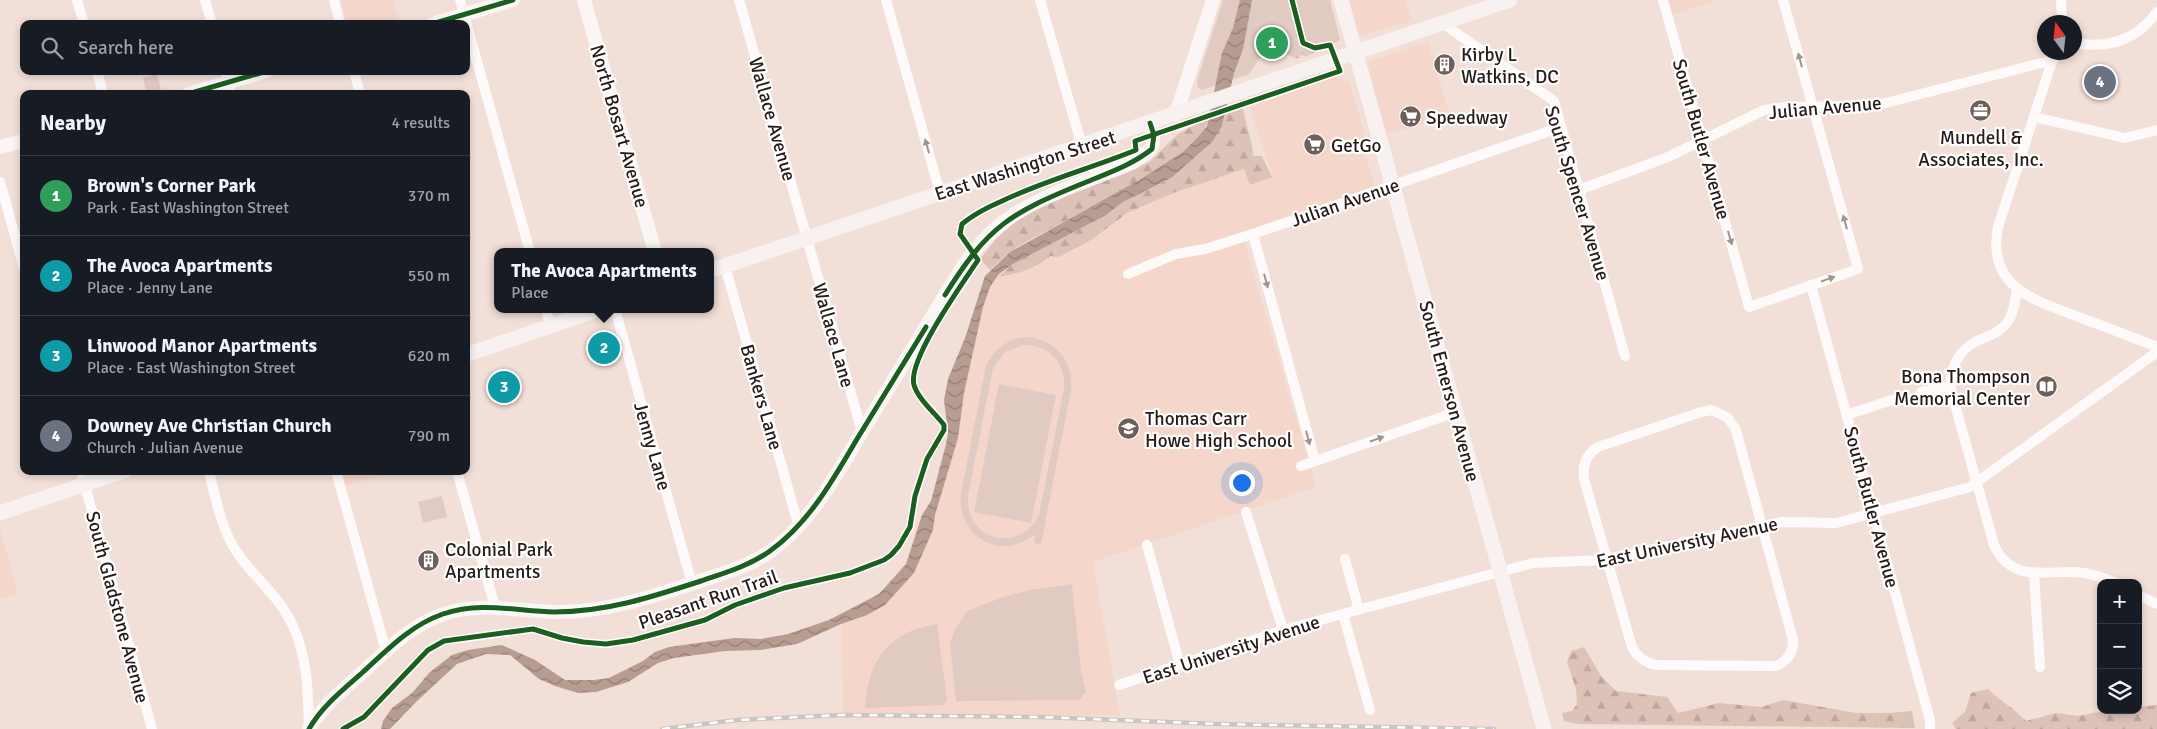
<!DOCTYPE html>
<meta charset="utf-8">
<style>
body{margin:0;font-family:Signika,sans-serif;background:#20242c;color:#f1f3f6}
.controls{position:absolute;right:15px;bottom:15px;display:grid;overflow:hidden;border-radius:10px;box-shadow:0 2px 8px #0003}
.controls button{width:45px;height:45px;display:grid;place-items:center;padding:0;border:0;border-bottom:1px solid #363941;background:#171b24;color:#f1f3f6;font:25px sans-serif}
.compass{position:absolute;left:2037px;top:15px;width:45px;height:45px;border-radius:50%;background:#171b24;box-shadow:0 2px 8px #0003;rotate:345deg}
.you{position:absolute;left:1241px;top:482px;width:18px;height:18px;margin:-12px;border:4px solid #fff;border-radius:50%;background:#1a73e8;box-shadow:0 0 0 8px #1a73e833}
.badge{display:grid;place-items:center;width:32px;height:32px;border-radius:50%;background:#b6b1b0;color:#fff;font-size:16px;font-weight:700}
.pin{position:absolute;translate:-50% -50%;border:2px solid #fff;box-shadow:0 1px 5px #0006}
.popup{position:absolute;left:494px;top:248px;width:220px;height:65px;box-sizing:border-box;display:grid;place-content:center;border-radius:10px;background:#171b24;filter:drop-shadow(0 1px 4px #0005);font-size:16px;white-space:nowrap;color:#9ea1a6}
.popup b{font-size:19px;color:#f1f3f6}
.popup::after{content:'';position:absolute;left:50%;top:100%;margin-left:-10px;border:10px solid transparent;border-top-color:#171b24}
.list{margin:0;padding:0;list-style:none}
h2{display:flex;justify-content:space-between;align-items:center;height:65px;margin:0;padding:0 20px;font-size:21px}
h2 small{font-size:16px;font-weight:400;color:#9ea1a6}
.list li{display:grid;grid-template-columns:32px 1fr auto;gap:15px;align-items:center;box-sizing:border-box;height:80px;padding:0 20px;border-top:1px solid #363941}
.list b{display:block;font-size:19px;white-space:nowrap}
.list p{margin:0;font-size:16px;white-space:nowrap;color:#9ea1a6}
.list em{font-size:16px;font-style:normal;color:#9ea1a6}
.icon{flex:none;width:28px;height:28px;fill:none;stroke:currentColor;stroke-width:2;stroke-linecap:round;stroke-linejoin:round}
.map{position:relative;flex:none;width:2157px;height:729px;overflow:hidden}
.search{position:absolute;background:#171b24;box-shadow:0 2px 8px #0003;left:20px;top:20px;width:450px;height:55px;display:flex;align-items:center;gap:12px;box-sizing:border-box;padding:0 18px;border-radius:10px;color:#9ea1a6;font-size:19px}
.panel{position:absolute;background:#171b24;box-shadow:0 2px 8px #0003;left:20px;top:90px;width:450px;height:385px;border-radius:10px}
.map>svg:first-child{display:block}
.built{fill:#f5d6ca}
.grass{fill:url(#grass-dots)}
.forest{fill:url(#forest-firs)}
.green{fill:#e1cac1;fill-rule:evenodd}
.water{fill:url(#water-waves)}
.lines{fill:none;stroke-linecap:round;stroke-linejoin:round}
.street{stroke:#fdfaf9;stroke-width:10}
.secondary{stroke:#faf6f4;stroke-width:14}
.primary{stroke:#f7f1ef;stroke-width:15}
.rail-casing{stroke:#cbc6c4;stroke-width:4.5}
.rail{stroke:#fff;stroke-width:2.5;stroke-dasharray:8;stroke-linecap:butt}
.cycleway-casing{stroke:#fff;stroke-width:8}
.cycleway{stroke:#1b5e20;stroke-width:5}
.oneway{fill:#9c9693}
.labels{text-anchor:middle;stroke-width:4.5;stroke-linejoin:round;paint-order:stroke}
.poi-label{font-size:19px;fill:#261b16;stroke:#fff;text-anchor:start}
.street-label{font-size:19px;fill:#261b16;stroke:#fff}
</style>
<div class="map">
<svg width="2157" height="729" viewBox="0 0 2157 729">
<defs>
<pattern id="grass-dots" width="8" height="8" patternUnits="userSpaceOnUse" patternTransform="scale(1.25)"><rect width="8" height="8" fill="#e1cac1"/><path d="M2 2h.1M6 6h.1" fill="none" stroke="#c1ada5" stroke-width="1.8" stroke-linecap="round"/></pattern>
<pattern id="forest-firs" width="22" height="20" patternUnits="userSpaceOnUse" patternTransform="scale(1.25)"><rect width="22" height="20" fill="#ddc2b8"/><path d="M5 1l3.5 6h-7zM16 11l3.5 6h-7z" fill="#bea69d"/></pattern>
<pattern id="water-waves" width="16" height="10" patternUnits="userSpaceOnUse" patternTransform="scale(1.25)"><rect width="16" height="10" fill="#b79c91"/><path d="M0 5q4-4 8 0t8 0" fill="none" stroke="#957e75"/></pattern>
</defs>
<rect width="100%" height="100%" fill="#f2dfd8"/>
<g class="built">
<polygon points="341,0 393,0 400,24 347,24"/>
<polygon points="1348,0 1406,0 1412,21 1358,37"/>
<polygon points="1667,0 1716,0 1672,15"/>
<polygon points="1428,41 1450,116 1387,134 1367,64 1370,61"/>
<polygon points="1332,75 1349,82 1369,147 1364,148 1375,187 1242,233 1316,487 1093,562 1120,715 843,713 841,624 867,615 885,605 914,573 933,530 935,515 958,438 964,393 983,307 990,287 998,277 1016,274 1040,264 1050,256 1091,240 1127,213 1173,193 1244,169 1250,185 1273,177 1248,102"/>
<polygon points="339,471 385,471 386,474 343,486"/>
<polygon points="0,529 18,594 0,599"/>
</g>
<path class="grass" d="M1328,47l-24,10 -1,-2 -4,1 1,2h-8c6,-8 26,-8 36,-11z"/>
<g class="forest">
<path d="M1242,106l10,40 1,10h9l10,21 -22,8 -6,-16 -71,24 -46,20 -36,27 -32,17 -9,-1c-15,13 -33,18 -52,21l15,-13 93,-49 17,-13 48,-24 51,-52 4,-15z"/>
<path d="M1209,117c-10,49 -156,105 -199,135 -7,5 -13,12 -20,18l-10,-11 16,-20 19,-17 24,-14 110,-46 29,-28z"/>
<polygon points="1584,647 1601,676 1616,691 1667,697 1678,713 1719,703 1762,707 1783,700 1856,713 1889,713 1912,711 1915,728 1578,724 1564,721 1562,713 1572,711 1577,704 1576,689 1567,662 1571,651"/>
<path d="M1988,689c12,12 26,19 38,32l30,-8 22,3 31,-6h29v-3l19,-2v24h-201l-4,-6 13,-11 6,-19z"/>
</g>
<g class="green">
<polygon points="1223,0 1330,0 1340,40 1328,47 1300,53 1293,57 1279,51 1267,54 1259,59 1249,74 1202,90 1198,88 1197,81"/>
<polygon points="157,74 161,89 147,93 143,78"/>
<path d="M1029,337c28,4 45,25 42,53l-30,154 -7,-1 1,-9c-34,28 -79,3 -74,-41l25,-127c9,-18 23,-28 43,-29zM1022,345c26,-1 44,17 42,43l-25,127c-20,40 -75,25 -71,-20l25,-126 11,-16z"/>
<polygon points="999,384 1056,395 1031,523 974,512"/>
<polygon points="442,496 447,517 423,523 418,502"/>
<polygon points="1072,584 1081,671 1086,692 1079,700 956,701 950,644 954,632 967,611 1003,597 1030,590"/>
<path d="M937,624l10,76 -4,5 -78,3c3,-48 23,-76 72,-84z"/>
</g>
<polygon class="water" points="1240,0 1252,0 1243,49 1234,73 1222,126 1212,142 1171,178 1123,202 1106,215 1013,264 999,274 990,287 983,307 964,393 958,438 935,515 933,530 914,573 885,605 867,615 841,624 797,644 761,650 725,651 674,658 658,663 628,682 596,692 578,693 555,686 539,679 510,655 486,654 457,664 417,701 390,729 381,729 383,721 392,708 412,693 430,672 452,655 468,650 502,645 535,660 565,680 594,680 609,678 643,661 655,652 669,647 734,638 761,639 788,634 829,620 879,594 906,564 922,515 931,501 946,444 948,433 944,400 948,379 965,338 985,276 1010,252 1141,179 1183,152 1198,137 1207,126 1222,53 1233,28"/>
<g class="lines">
<g class="street">
<polyline points="77,0 84,24"/>
<polyline points="205,0 212,24"/>
<polyline points="334,0 340,24"/>
<polyline points="460,0 530,252"/>
<polyline points="739,0 862,432"/>
<polyline points="886,0 940,193"/>
<polyline points="1040,0 1082,146"/>
<polyline points="1663,0 1749,307 1858,269 1783,0"/>
<polyline points="2061,0 2062,22"/>
<polyline points="1442,23 1554,101 1625,356"/>
<path d="M2074,43c34,6 63,-3 83,-31"/>
<path d="M2055,52l-57,175c-12,62 38,73 83,91 25,9 51,19 76,29"/>
<polyline points="97,71 103,94"/>
<polyline points="225,71 231,94"/>
<polyline points="354,71 360,94"/>
<polyline points="2034,117 2125,138 2157,130"/>
<polyline points="0,182 24,268"/>
<polyline points="1579,190 1668,157 1764,110 1785,107 1874,106 2053,60"/>
<polyline points="1253,234 1315,461"/>
<polyline points="725,266 799,527"/>
<polyline points="1128,274 1176,254 1205,249 1253,234 1561,127"/>
<polyline points="1811,285 1930,720 1930,729"/>
<path d="M2017,289c-2,12 -3,24 -10,34 -8,10 -19,13 -30,18 -19,9 -28,29 -26,49l43,155c17,37 48,26 81,27 14,1 28,5 41,11"/>
<polyline points="546,309 550,326"/>
<polyline points="615,309 692,584"/>
<polyline points="1921,392 1951,386"/>
<path d="M1712,410l16,8 8,12 57,210c1,13 -6,21 -17,26l-120,-1c-12,-3 -19,-8 -24,-18l-48,-168c-2,-14 3,-25 14,-32l103,-35z"/>
<polyline points="1846,415 1895,399"/>
<polyline points="1301,466 1456,412"/>
<polyline points="81,471 152,729"/>
<path d="M209,471c7,28 12,59 29,83 19,27 45,45 57,77 13,30 13,65 14,98"/>
<polyline points="336,471 386,651"/>
<polyline points="457,471 495,607"/>
<polyline points="1246,512 1283,630"/>
<polyline points="1147,545 1180,665"/>
<polyline points="1345,559 1359,610"/>
<polyline points="2034,574 2040,667"/>
<polyline points="2138,595 2157,604"/>
<polyline points="1343,614 1370,710"/>
<polyline points="1119,685 1283,630 1533,563 1603,560 1782,522 1836,523 1970,487 2157,352"/>
</g>
<g class="secondary">
<polyline points="584,0 655,252"/>
<polyline points="432,24 513,0"/>
<polyline points="188,94 267,71"/>
<polyline points="1176,114 1213,0"/>
<polyline points="0,147 24,141"/>
<path d="M309,729c13,-23 34,-39 53,-56 25,-23 47,-46 79,-58 37,-14 74,-4 112,-3 52,1 98,-15 147,-31 24,-8 50,-15 71,-30 44,-32 70,-85 98,-131 31,-50 61,-100 92,-151 13,-18 26,-35 44,-48 34,-26 89,-42 129,-59 19,-13 23,-15 16,-39"/>
</g>
<g class="primary">
<polyline points="1341,0 1544,729"/>
<polyline points="710,271 1510,0"/>
<polyline points="466,355 600,309"/>
<polyline points="0,513 124,471"/>
</g>
<defs>
<polyline id="rail" points="662,729 737,720 841,715 1041,717 1217,724 1494,729"/>
</defs>
<use href="#rail" class="rail-casing"/>
<use href="#rail" class="rail"/>
<defs>
<g id="cycleway">
<polyline points="432,24 513,0"/>
<polyline points="188,94 267,71"/>
<path d="M945,295c43,-69 65,-82 139,-112 24,-10 48,-18 68,-34l2,-14 -4,-12"/>
<path d="M309,729c13,-23 35,-40 54,-57 25,-23 48,-47 80,-58 37,-13 73,-3 111,-2 52,0 98,-15 147,-31 23,-8 48,-15 69,-30 39,-28 63,-71 87,-112 23,-37 46,-74 69,-112"/>
<path d="M343,729l21,-12 64,-67 16,-9 89,-12 29,9 21,4 23,2 27,-4 72,-20 30,-15 49,-17 66,-15 34,-13 7,-5 8,-9 11,-19 5,-31 12,-37 17,-29v-5c-9,-12 -26,-26 -30,-40 -7,-25 49,-102 64,-125l-18,-26 2,-10c12,-10 26,-17 40,-23 44,-21 90,-33 134,-51l-1,-9 205,-70 -10,-26 -15,3 -12,-5 -11,-43"/>
</g>
</defs>
<use href="#cycleway" class="cycleway-casing"/>
<use href="#cycleway" class="cycleway"/>
</g>
<defs><path id="oneway-solid" d="M-6-.8H1V-3.2L6.5 0L1 3.2V.8H-6Z" transform="scale(1.25)"/></defs>
<g class="oneway">
<use href="#oneway-solid" transform="translate(1800 60) rotate(-105)"/>
<use href="#oneway-solid" transform="translate(927 146) rotate(-106)"/>
<use href="#oneway-solid" transform="translate(1845 222) rotate(-105)"/>
<use href="#oneway-solid" transform="translate(1730 238) rotate(74)"/>
<use href="#oneway-solid" transform="translate(1828 279) rotate(-19)"/>
<use href="#oneway-solid" transform="translate(1266 281) rotate(75)"/>
<use href="#oneway-solid" transform="translate(1308 438) rotate(75)"/>
<use href="#oneway-solid" transform="translate(1377 439) rotate(-19)"/>
</g>
<defs>
<symbol id="building-disc" viewBox="-11 -11 22 22"><circle r="9.5" fill="#6d605a" stroke="#fff"/><path d="M-4-6H4V6H1V3H-1V6H-4ZM-2.5-4.3h1.7v1.8h-1.7ZM.8-4.3h1.7v1.8H.8ZM-2.5-1h1.7V.8h-1.7ZM.8-1h1.7V.8H.8Z" fill="#fff"/></symbol>
<symbol id="office-disc" viewBox="-11 -11 22 22"><circle r="9.5" fill="#6d605a" stroke="#fff"/><path d="M-6-3h4V-5.5h4V-3h4V5H-6ZM-1-4.5V-3h2v-1.5ZM-6 0V1H6V0Z" fill="#fff"/></symbol>
<symbol id="supermarket-disc" viewBox="-11 -11 22 22"><circle r="9.5" fill="#6d605a" stroke="#fff"/><path d="M-6-5.5h2.5l.6 2H6L4.5 2H-2.5L-4.4-4H-6ZM-1.5 3.2a1.3 1.3 0 1 0 .1 0ZM3 3.2a1.3 1.3 0 1 0 .1 0Z" fill="#fff"/></symbol>
<symbol id="library-disc" viewBox="-11 -11 22 22"><circle r="9.5" fill="#6d605a" stroke="#fff"/><path d="M-6-4Q-3-5.5-.7-3.5V5Q-3 3-6 4ZM6-4Q3-5.5 .7-3.5V5Q3 3 6 4Z" fill="#fff"/></symbol>
<symbol id="school-disc" viewBox="-11 -11 22 22"><circle r="9.5" fill="#6d605a" stroke="#fff"/><path d="M0-5L7-2L0 1L-7-2ZM-4 1L0 2.5L4 1V4Q0 6-4 4Z" fill="#fff"/></symbol>
</defs>
<g fill-rule="evenodd">
<use href="#building-disc" x="1432" y="52" width="25" height="25"/>
<use href="#office-disc" x="1968" y="98" width="25" height="25"/>
<use href="#supermarket-disc" x="1398" y="104" width="25" height="25"/>
<use href="#supermarket-disc" x="1302" y="132" width="25" height="25"/>
<use href="#library-disc" x="2034" y="374" width="25" height="25"/>
<use href="#school-disc" x="1116" y="416" width="25" height="25"/>
<use href="#building-disc" x="416" y="548" width="25" height="25"/>
</g>
<g class="labels">
<g class="poi-label">
<text x="1461" y="61">Kirby L<tspan x="1461" dy="22">Watkins, DC</tspan></text>
<text x="1426" y="124">Speedway</text>
<text x="1981" y="144" text-anchor="middle">Mundell &amp;<tspan x="1981" dy="22">Associates, Inc.</tspan></text>
<text x="1331" y="152">GetGo</text>
<text x="2030" y="383" text-anchor="end">Bona Thompson<tspan x="2030" dy="22">Memorial Center</tspan></text>
<text x="1145" y="425">Thomas Carr<tspan x="1145" dy="22">Howe High School</tspan></text>
<text x="445" y="556">Colonial Park<tspan x="445" dy="22">Apartments</tspan></text>
</g>
<g class="street-label">
<text transform="translate(1825 107) rotate(-5)" y="7">Julian Avenue</text>
<text transform="translate(773 119) rotate(74)" y="7">Wallace Avenue</text>
<text transform="translate(620 126) rotate(74)" y="7">North Bosart Avenue</text>
<text transform="translate(1702 139) rotate(74)" y="7">South Butler Avenue</text>
<text transform="translate(1025 165) rotate(-18)" y="7">East Washington Street</text>
<text transform="translate(1578 193) rotate(73)" y="7">South Spencer Avenue</text>
<text transform="translate(1345 202) rotate(-19)" y="7">Julian Avenue</text>
<text transform="translate(834 335) rotate(74)" y="7">Wallace Lane</text>
<text transform="translate(1450 391) rotate(75)" y="7">South Emerson Avenue</text>
<text transform="translate(762 397) rotate(74)" y="7">Bankers Lane</text>
<text transform="translate(653 446) rotate(74)" y="7">Jenny Lane</text>
<text transform="translate(1872 507) rotate(75)" y="7">South Butler Avenue</text>
<text transform="translate(1687 542) rotate(-12)" y="7">East University Avenue</text>
<text transform="translate(708 599) rotate(-19)" y="7">Pleasant Run Trail</text>
<text transform="translate(118 607) rotate(75)" y="7">South Gladstone Avenue</text>
<text transform="translate(1231 649) rotate(-18)" y="7">East University Avenue</text>
</g>
</g>
</svg>
<div class="controls">
<button>+</button>
<button>−</button>
<button><svg class="icon" aria-label="layers" viewBox="0 0 24 24"><path d="M12 4l9 5-9 5-9-5zM3 14l9 5 9-5"/></svg></button>
</div>
<svg class="compass" viewBox="-18 -18 36 36"><path d="M0-13l5 13h-10z" fill="#e53935"/><path d="M0 13l5-13h-10z" fill="#9ea1a6"/></svg>
<div class="you"></div>
<div class="pin badge" style="left:1272px;top:43px;background:#2e9e5b">1</div>
<div class="pin badge" style="left:604px;top:348px;background:#0f9aa8">2</div>
<div class="popup"><b>The Avoca Apartments</b>Place</div>
<div class="pin badge" style="left:504px;top:387px;background:#0f9aa8">3</div>
<div class="pin badge" style="left:2100px;top:82px;background:#6b7280">4</div>
<div class="search"><svg class="icon" aria-label="search" viewBox="0 0 24 24"><circle cx="10" cy="10" r="6"/><path d="M15 15l6 6"/></svg>Search here</div>
<section class="panel">
<h2>Nearby<small>4 results</small></h2>
<ul class="list">
<li><span class="badge" style="background:#2e9e5b">1</span><div><b>Brown's Corner Park</b><p>Park · East Washington Street</p></div><em>370 m</em></li>
<li><span class="badge" style="background:#0f9aa8">2</span><div><b>The Avoca Apartments</b><p>Place · Jenny Lane</p></div><em>550 m</em></li>
<li><span class="badge" style="background:#0f9aa8">3</span><div><b>Linwood Manor Apartments</b><p>Place · East Washington Street</p></div><em>620 m</em></li>
<li><span class="badge" style="background:#6b7280">4</span><div><b>Downey Ave Christian Church</b><p>Church · Julian Avenue</p></div><em>790 m</em></li>
</ul>
</section>
</div>
